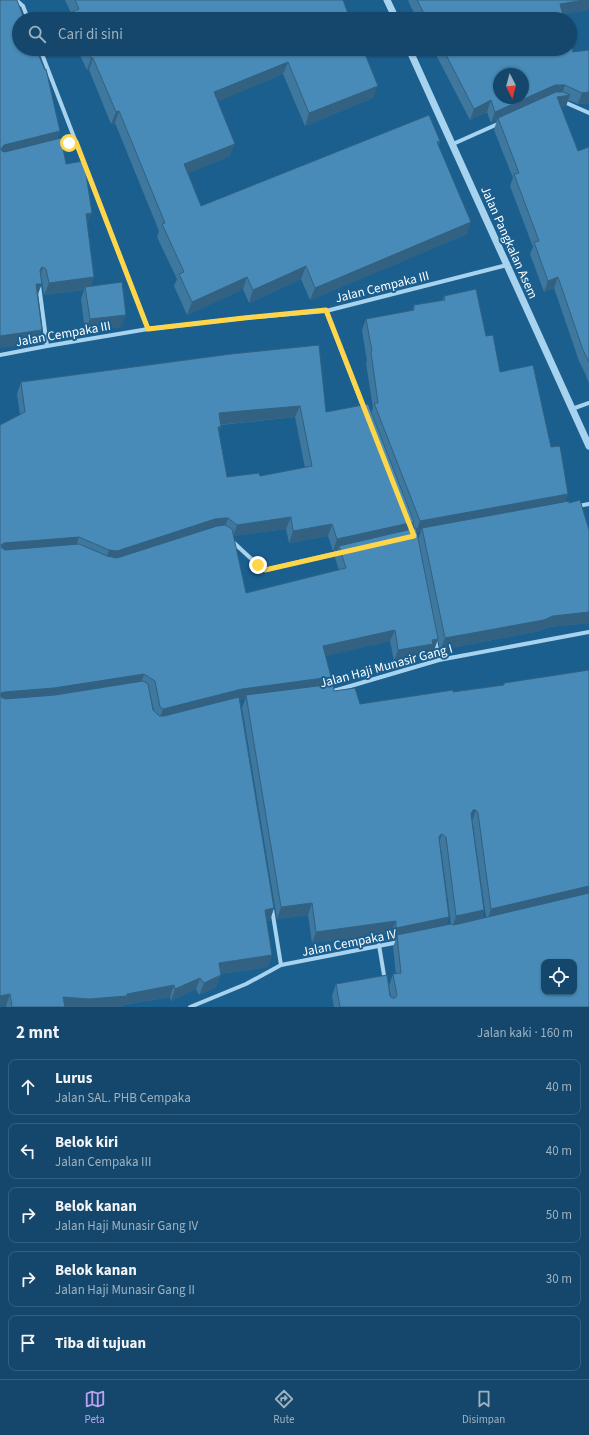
<!DOCTYPE html>
<html lang="id">
<meta charset="utf-8">
<style>
body{margin:0;font-family:"Source Sans 3",sans-serif;background:#1d4e71;color:#f1f3f6}
.controls{position:absolute;right:12px;bottom:12px;display:grid;overflow:hidden;border-radius:8px;box-shadow:0 1px 3px #0004}
.controls button{width:36px;height:36px;display:grid;place-items:center;padding:0;border:0;border-bottom:1px solid #335f7e;background:#14476b;color:#f1f3f6;font:20px sans-serif}
.compass{position:absolute;left:493px;top:68px;width:36px;height:36px;border-radius:50%;background:#14476b;box-shadow:0 1px 3px #0004;rotate:174deg}
.stop{position:absolute;width:12px;height:12px;margin:-9px;border:3px solid #ffd54a;border-radius:50%;background:#fff}
.stop.end{background:#ffd54a;border-color:#fff;box-shadow:0 1px 4px #0008}
.list{margin:0;padding:0;list-style:none}
h2{display:flex;justify-content:space-between;align-items:center;height:52px;margin:0;padding:0 16px;font-size:17px}
h2 small{font-size:13px;font-weight:400;color:#9db2c1}
.list li{display:grid;grid-template-columns:26px 1fr auto;gap:12px;align-items:center;box-sizing:border-box;height:56px;margin:0 8px 8px;padding:0 8px;border:1px solid #335f7e;border-radius:8px}
.list b{display:block;font-size:15px;white-space:nowrap}
.list p{margin:0;font-size:13px;white-space:nowrap;color:#9db2c1}
.list em{font-size:13px;font-style:normal;color:#9db2c1}
.icon{flex:none;width:22px;height:22px;fill:none;stroke:currentColor;stroke-width:2;stroke-linecap:round;stroke-linejoin:round}
.map{position:relative;flex:none;width:589px;height:1007px;overflow:hidden}
.search{position:absolute;background:#14476b;box-shadow:0 1px 3px #0004;left:12px;right:12px;top:12px;height:44px;display:flex;align-items:center;gap:10px;box-sizing:border-box;padding:0 14px;border-radius:22px;color:#9db2c1;font-size:15px}
.sheet{height:372px;background:#14476b}
nav{display:flex;justify-content:space-around;align-items:center;box-sizing:border-box;height:56px;border-top:1px solid #335f7e;background:#14476b;font-size:11px;color:#9db2c1}
nav a{display:grid;justify-items:center;gap:2px}
nav .on{color:#bca0f2}
.map>svg:first-child{display:block}
.lines{fill:none;stroke-linecap:round;stroke-linejoin:round}
.minor{stroke:#a8d3ee;stroke-width:4}
.tertiary{stroke:#a8d3ee;stroke-width:7}
.wall{fill:#3e789e;fill-rule:evenodd}
.shaded-wall{fill:#326181}
.building{fill:#488bb8;stroke:#326181;fill-rule:evenodd}
.route{stroke:#ffd54a;stroke-width:5}
.labels{text-anchor:middle;stroke-width:4;stroke-linejoin:round;paint-order:stroke}
.street-label{font-size:13px;fill:#fff;stroke:#1b5f8f}
</style>
<div class="map">
<svg width="589" height="1007" viewBox="0 0 589 1007">
<rect width="100%" height="100%" fill="#1b5f8f"/>
<g class="lines">
<g class="minor">
<polyline points="16,0 23,6 28,19"/>
<polyline points="40,49 148,329"/>
<polyline points="562,101 589,113"/>
<polyline points="453,144 500,123"/>
<polyline points="59,146 76,142"/>
<polyline points="39,285 47,346"/>
<polyline points="326,311 364,409"/>
<polyline points="0,355 47,346 148,329 244,318 326,311 507,265"/>
<polyline points="572,409 589,403"/>
<polyline points="578,506 589,504"/>
<polyline points="232,541 258,565 265,570 342,552"/>
<polyline points="435,640 439,660"/>
<polyline points="330,692 439,660 589,632"/>
<polyline points="272,909 281,965"/>
<polyline points="379,945 385,981"/>
<polyline points="190,1007 246,984 281,965 399,942"/>
</g>
<g class="tertiary">
<polyline points="387,0 396,19"/>
<polyline points="409,49 589,446"/>
</g>
</g>
<g class="wall">
<polygon points="0,0 60,131 57,139 66,164 87,225 91,286 122,327 85,331 81,299 84,290 44,295 42,281 41,281 38,295 38,343"/>
<polygon points="65,0 343,0 350,19 68,19 71,13"/>
<polygon points="408,0 589,0 589,10 562,14 564,19 417,19 410,5"/>
<polygon points="77,49 363,49 373,98 305,126 283,74 218,101 230,156 188,173 201,206 440,141 438,145 467,234 310,300 301,279 249,303 243,289 187,315 174,286 177,279 157,237 159,231 115,123 111,124 89,70 87,70"/>
<polygon points="433,49 570,49 573,52 589,50 589,103 578,104 568,100 566,106 561,107 578,151 589,147 589,383 584,371 579,361 554,288 544,292 530,254 533,247 510,186 513,178 494,130 497,120 491,123 487,112 470,120"/>
<path d="M444,296l42,40 14,36 51,75 17,47 -3,7 4,2 20,27v93l-40,4 -9,4 -100,19 -22,-111 3,-8 -5,1 18,119 -4,1 -2,4 -34,5 -4,-20 -65,15 6,21 -3,7 6,7 26,13 143,-19 1,-2 85,324h-255l-2,-11 4,-12 54,12 1,1 -2,-11 4,-12h3l-3,-27 3,-8 -4,1 -1,-7 -79,10 -4,-28 -31,4 -35,-212 3,-7h-5l34,208 -4,12 -3,1 1,46 -47,7 -5,13 -17,8 -3,-6 -25,12 -1,-4 -47,8v2h-117l14,-592 -3,-21 4,-12 210,-28 95,58 45,1 2,-5 -7,-45 1,-2 -5,-31 4,-11 46,-8 2,-6 28,-4zM295,417l10,51 -45,8 -33,1 -8,-44 2,-8zM413,524l2,5 -4,1zM286,529l3,14 39,-7 5,15 5,-1 -3,8 4,12 -93,23 -13,-57zM150,692v1l4,18 -1,-1zM472,823l1,2 13,92 -4,1 2,-8zM440,847l1,2 10,75 -5,1 3,-8z"/>
</g>
<g class="shaded-wall">
<polygon points="584,0 589,0 589,10 556,16 560,4"/>
<polygon points="91,58 93,58 89,70 87,70"/>
<polygon points="288,62 283,74 210,105 214,92"/>
<polygon points="555,85 565,85 561,97 570,95 566,106 553,109 551,97 498,118 497,120 491,123 495,112"/>
<polygon points="378,86 373,98 305,126 309,113"/>
<polygon points="589,92 589,103 578,104 582,93"/>
<polygon points="491,100 487,112 470,120 474,109"/>
<polygon points="119,111 115,123 111,124 116,112"/>
<polygon points="60,131 55,144 0,157 1,149 4,145"/>
<polygon points="235,144 230,156 180,177 184,164"/>
<polygon points="92,213 87,225 86,214"/>
<polygon points="471,222 467,234 310,300 315,288"/>
<polygon points="306,266 301,279 249,303 253,290"/>
<polygon points="43,267 39,280 37,280 41,268"/>
<polygon points="94,277 90,289 85,287 84,290 44,295 49,283"/>
<polygon points="247,277 243,289 187,315 192,302"/>
<polygon points="558,277 554,288 544,292 548,281"/>
<polygon points="36,284 42,284 37,296"/>
<polygon points="126,315 122,327 85,331 90,319"/>
<polygon points="42,330 38,343 0,348 0,336"/>
<polygon points="300,406 295,417 215,425 219,413"/>
<polygon points="218,427 221,427 217,438"/>
<polygon points="568,494 563,505 422,528 421,531 416,532 420,521"/>
<polygon points="291,517 286,529 233,536 237,525"/>
<polygon points="225,518 228,518 224,530 105,562 109,550 215,519"/>
<polygon points="414,522 409,533 339,546 338,550 333,551 337,539"/>
<polygon points="332,524 328,536 289,543 293,531"/>
<polygon points="79,537 75,549 0,554 1,545 4,543"/>
<polygon points="589,612 589,623 549,627 540,631 440,650 445,638 553,616"/>
<polygon points="395,630 390,641 318,658 323,646"/>
<polygon points="438,639 434,651 430,652 428,656 394,661 398,650"/>
<polygon points="144,674 140,686 0,703 1,693 4,692"/>
<polygon points="331,677 326,689 246,695 245,700 237,701 159,720 163,709 242,689"/>
<polygon points="473,810 476,810 472,822 471,814"/>
<polygon points="442,834 438,846 436,846 440,835"/>
<polygon points="589,886 589,894 487,921 491,909"/>
<polygon points="312,903 308,915 277,919 281,907"/>
<polygon points="274,908 270,920 261,922 265,910"/>
<polygon points="484,910 480,922 452,928 456,916"/>
<polygon points="449,917 445,929 397,935 396,939 392,940 396,928"/>
<polygon points="396,921 391,933 312,943 316,932"/>
<polygon points="272,955 268,967 215,975 219,963"/>
<polygon points="221,975 216,987 199,995 204,983"/>
<polygon points="200,978 196,989 171,1001 175,989"/>
<polygon points="174,985 170,997 123,1005 123,1007 60,1007 63,997 127,994"/>
<polygon points="10,994 6,1006 0,1007 0,996"/>
</g>
<g class="building">
<polygon points="0,0 17,0 24,19 19,19 19,49 36,49 45,70 46,69 60,131 4,145 1,149 2,151 5,152 61,138 66,164 84,161 92,213 86,214 94,277 49,283 46,269 43,267 41,268 40,271 42,284 36,284 42,330 0,336"/>
<polygon points="75,0 343,0 350,19 73,19 70,13 79,9"/>
<polygon points="417,0 584,0 560,4 564,19 427,19"/>
<path d="M570,42l3,10 16,-2v42l-7,1 -17,-8h-10l-60,27 -4,-12 -17,9 -31,-60h127zM499,74h24v24h-24z"/>
<polygon points="87,49 363,49 378,86 309,113 288,62 214,92 235,144 184,164 201,206 429,115 440,141 437,142 471,222 315,288 306,266 253,290 247,277 192,302 179,274 184,272 162,224 165,223 119,111 116,112 93,58 91,58"/>
<polygon points="556,92 563,92 570,95 557,97 578,151 589,147 589,362 583,350 558,277 548,281 534,242 539,241 514,174 519,173 498,118"/>
<polygon points="122,282 126,315 90,319 85,287"/>
<polygon points="476,289 486,336 493,335 500,372 533,365 551,447 560,446 568,494 420,521 374,403 378,403 371,352 372,351 366,319 414,310 414,305 445,300 444,296"/>
<path d="M319,345l7,67 42,-8 46,118 -77,17 -5,-15 -39,7 -2,-14 -54,8 -9,-7h-3l-10,1 -98,32 -8,-1 -30,-13 -75,6 -3,2 1,3 3,2 74,-6 28,12 10,2 100,-32 8,-1 7,4 14,64 100,-25 -7,-22 77,-18 22,111 -6,1 1,4 -35,6 -3,-20 -72,16 8,31 -89,12 -79,20 -3,-2 -5,-26 -11,-7 -90,14 -50,4 -3,1v4l4,2 50,-4 88,-14 5,3 5,26 6,6h5l75,-19 35,211 -9,2 7,45 -53,8 2,12 -17,8 -4,-5 -25,11 -1,-4 -47,9v2l-38,3 -26,-2 2,10h-53l-2,-13 -10,2v-571l25,-13 -4,-30 210,-28zM300,406l12,60 -52,10 -1,-3 -32,4 -9,-50h3l-2,-14z"/>
<polygon points="580,500 589,530 589,612 553,616 544,620 445,638 422,528 569,501 569,503"/>
<polygon points="589,670 589,886 491,909 478,813 476,810 473,810 471,814 484,910 456,916 446,837 442,834 440,835 439,838 449,917 396,928 396,921 316,932 312,903 281,907 246,695 333,684 334,691 355,688 360,704 453,690 453,692 504,685 504,683"/>
<path d="M589,893v114h-249l-4,-23 51,-9 3,21 2,2h3l2,-3 -4,-21 8,-1 -4,-38 54,-11 3,1zM544,962h30v30h-30z"/>
</g>
<g class="lines">
<polyline class="route" points="69,143 76,142 148,329 244,318 326,310 414,536 265,570 258,565"/>
</g>
<g class="labels">
<g class="street-label">
<text transform="translate(510 242) rotate(66)" y="5">Jalan Pangkalan Asem</text>
<text transform="translate(382 286) rotate(-14)" y="5">Jalan Cempaka III</text>
<text transform="translate(63 333) rotate(-10)" y="5">Jalan Cempaka III</text>
<text transform="translate(386 665) rotate(-15)" y="5">Jalan Haji Munasir Gang I</text>
<text transform="translate(349 942) rotate(-11)" y="5">Jalan Cempaka IV</text>
</g>
</g>
</svg>
<div class="controls">
<button><svg class="icon" aria-label="locate" viewBox="0 0 24 24"><circle cx="12" cy="12" r="6"/><path d="M12 2v4M12 18v4M2 12h4M18 12h4"/></svg></button>
</div>
<svg class="compass" viewBox="-18 -18 36 36"><path d="M0-13l5 13h-10z" fill="#e53935"/><path d="M0 13l5-13h-10z" fill="#9db2c1"/></svg>
<div class="stop" style="left:69px;top:143px"></div>
<div class="stop end" style="left:258px;top:565px"></div>
<div class="search"><svg class="icon" aria-label="search" viewBox="0 0 24 24"><circle cx="10" cy="10" r="6"/><path d="M15 15l6 6"/></svg>Cari di sini</div>
</div>
<section class="sheet">
<h2>2 mnt<small>Jalan kaki · 160 m</small></h2>
<ul class="list">
<li><svg class="icon" aria-label="ahead" viewBox="0 0 24 24"><path d="M12 20V5M6 11l6-6 6 6"/></svg><div><b>Lurus</b><p>Jalan SAL. PHB Cempaka</p></div><em>40 m</em></li>
<li><svg class="icon" aria-label="left" viewBox="0 0 24 24"><path d="M17 20v-9H6M10 6l-5 5 5 5"/></svg><div><b>Belok kiri</b><p>Jalan Cempaka III</p></div><em>40 m</em></li>
<li><svg class="icon" aria-label="right" viewBox="0 0 24 24"><path d="M7 20v-9h11M14 6l5 5-5 5"/></svg><div><b>Belok kanan</b><p>Jalan Haji Munasir Gang IV</p></div><em>50 m</em></li>
<li><svg class="icon" aria-label="right" viewBox="0 0 24 24"><path d="M7 20v-9h11M14 6l5 5-5 5"/></svg><div><b>Belok kanan</b><p>Jalan Haji Munasir Gang II</p></div><em>30 m</em></li>
<li><svg class="icon" aria-label="arrive" viewBox="0 0 24 24"><path d="M6 21V4h12l-3 4 3 4H6"/></svg><div><b>Tiba di tujuan</b></div></li>
</ul>
</section>
<nav>
<a class="on"><svg class="icon" aria-label="map" viewBox="0 0 24 24"><path d="M3 6l6-2 6 2 6-2v14l-6 2-6-2-6 2zM9 4v14M15 6v14"/></svg>Peta</a>
<a><svg class="icon" aria-label="directions" viewBox="0 0 24 24"><path d="M12 3l9 9-9 9-9-9zM9 14v-3h6M13 9l2 2-2 2"/></svg>Rute</a>
<a><svg class="icon" aria-label="saved" viewBox="0 0 24 24"><path d="M7 4h10v16l-5-4-5 4z"/></svg>Disimpan</a>
</nav>
